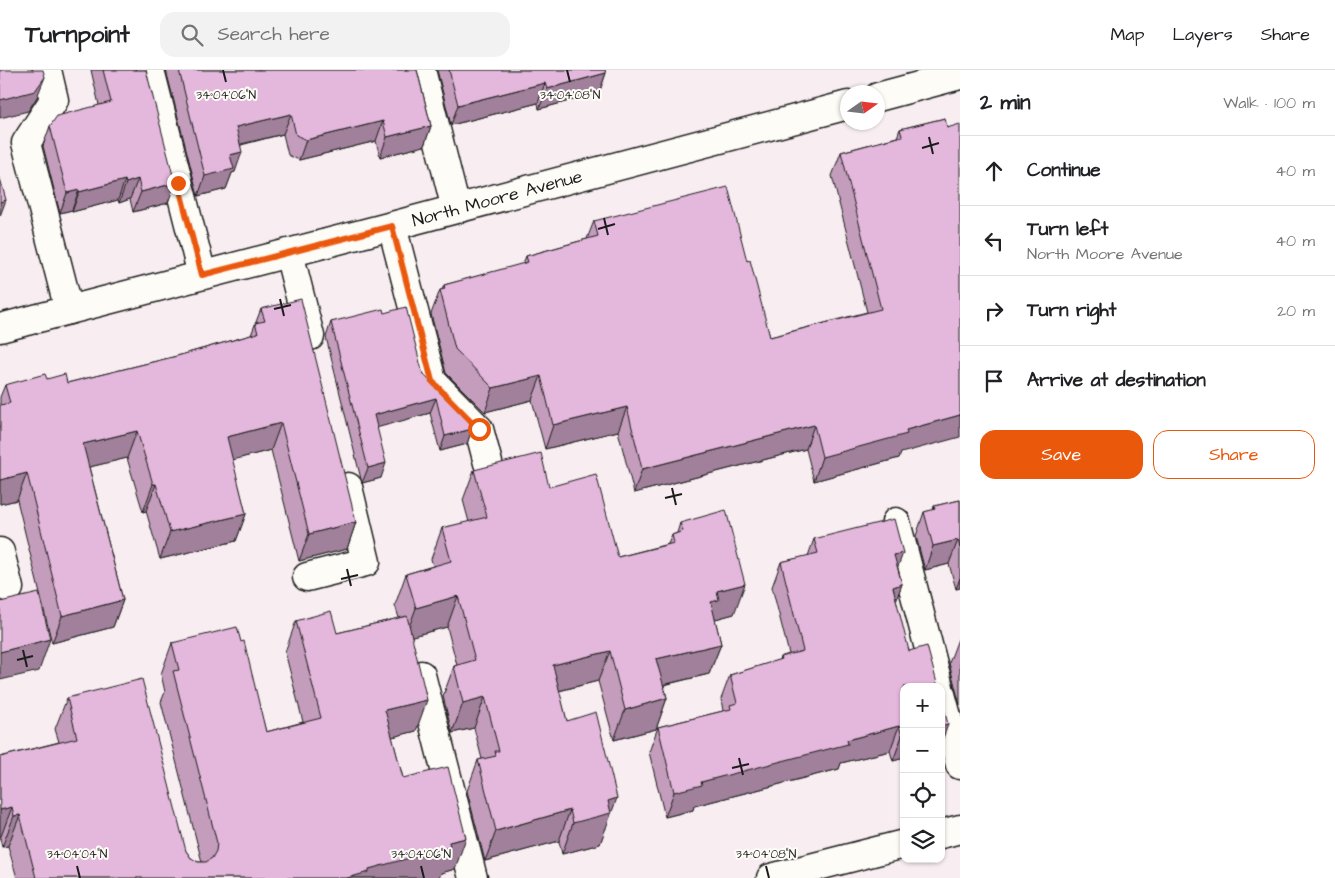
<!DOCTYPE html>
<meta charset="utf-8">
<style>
body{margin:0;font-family:"Architects Daughter",sans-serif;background:#f2f2f2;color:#202124}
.controls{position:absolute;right:15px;bottom:15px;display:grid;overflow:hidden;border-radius:10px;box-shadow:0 1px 4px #0004}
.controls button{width:45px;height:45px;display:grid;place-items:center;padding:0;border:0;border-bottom:1px solid #e0e0e0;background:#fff;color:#202124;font:25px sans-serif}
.compass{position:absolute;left:840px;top:15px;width:45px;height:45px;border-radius:50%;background:#fff;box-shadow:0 1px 4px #0004;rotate:76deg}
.stop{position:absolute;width:15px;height:15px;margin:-11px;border:4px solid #ea580c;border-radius:50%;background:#fff}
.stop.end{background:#ea580c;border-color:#fff;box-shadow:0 1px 5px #0008}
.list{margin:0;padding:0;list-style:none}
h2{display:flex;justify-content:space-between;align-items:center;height:65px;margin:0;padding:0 20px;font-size:21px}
h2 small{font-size:16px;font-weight:400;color:#757577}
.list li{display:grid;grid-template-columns:32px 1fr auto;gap:15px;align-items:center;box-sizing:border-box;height:70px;padding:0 20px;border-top:1px solid #e0e0e0}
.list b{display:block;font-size:19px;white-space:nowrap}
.list p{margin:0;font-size:16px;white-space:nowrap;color:#757577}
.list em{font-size:16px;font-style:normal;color:#757577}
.actions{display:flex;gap:10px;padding:15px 20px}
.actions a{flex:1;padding:11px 0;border:1px solid #ea580c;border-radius:15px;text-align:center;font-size:18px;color:#ea580c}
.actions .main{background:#ea580c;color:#fff}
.icon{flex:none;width:28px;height:28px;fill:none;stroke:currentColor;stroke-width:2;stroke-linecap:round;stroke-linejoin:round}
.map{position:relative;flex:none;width:960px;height:808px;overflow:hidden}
header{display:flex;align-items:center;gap:30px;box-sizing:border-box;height:70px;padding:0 25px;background:#fff;border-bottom:1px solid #e0e0e0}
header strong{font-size:24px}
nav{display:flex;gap:28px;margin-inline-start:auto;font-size:18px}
.search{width:350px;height:45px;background:#f2f2f2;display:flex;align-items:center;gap:12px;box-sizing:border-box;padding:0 18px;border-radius:15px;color:#757577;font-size:19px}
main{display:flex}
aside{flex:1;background:#fff}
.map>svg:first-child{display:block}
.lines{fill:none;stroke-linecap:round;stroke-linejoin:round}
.minor-casing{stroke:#1c1c1c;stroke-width:31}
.minor{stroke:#fdfcf7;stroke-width:28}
.wall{fill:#c49dbd;stroke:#1c1c1c}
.shaded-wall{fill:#a0809a;stroke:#1c1c1c}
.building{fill:#e4b7dc;stroke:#1c1c1c}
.route{stroke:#ea580c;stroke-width:6}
.ticks{fill:none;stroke:#1c1c1c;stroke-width:2}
.labels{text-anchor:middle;stroke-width:4;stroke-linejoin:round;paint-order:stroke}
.street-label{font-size:18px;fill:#1c1c1c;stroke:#fdfcf7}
.ticks-label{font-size:12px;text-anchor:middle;fill:#1c1c1c;stroke:#fdfcf7;stroke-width:4;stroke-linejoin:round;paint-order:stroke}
</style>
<header>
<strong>Turnpoint</strong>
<div class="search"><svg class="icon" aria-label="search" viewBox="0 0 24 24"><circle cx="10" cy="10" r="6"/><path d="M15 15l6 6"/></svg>Search here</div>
<nav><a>Map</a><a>Layers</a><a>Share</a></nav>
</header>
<main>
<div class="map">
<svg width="960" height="808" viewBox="0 0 960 808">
<rect width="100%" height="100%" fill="#f8eef2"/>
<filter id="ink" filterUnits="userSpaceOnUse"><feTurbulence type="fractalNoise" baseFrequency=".02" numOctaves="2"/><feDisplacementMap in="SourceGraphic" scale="10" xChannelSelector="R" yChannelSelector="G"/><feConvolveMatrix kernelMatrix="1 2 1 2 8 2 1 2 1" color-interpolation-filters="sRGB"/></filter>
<g filter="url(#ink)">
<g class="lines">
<defs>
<g id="minor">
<polyline points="47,0 54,30 26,73 69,240"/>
<polyline points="150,0 202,205"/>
<polyline points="421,0 456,139"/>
<polyline points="878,27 960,5"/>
<polyline points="392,156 432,311 479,359 488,393"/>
<polyline points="289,183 310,266"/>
<polyline points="0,258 392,156 848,35"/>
<polyline points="896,452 939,617"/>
<polyline points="0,482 9,518"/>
<polyline points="307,507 366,492 348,417"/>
<polyline points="421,605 473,808"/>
<polyline points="941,624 960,695"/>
<polyline points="941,764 960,759"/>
<polyline points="771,808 904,774"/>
</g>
</defs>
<use href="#minor" class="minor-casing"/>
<use href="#minor" class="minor"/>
</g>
<g class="wall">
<polygon points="91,0 146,0 168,133 133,142 130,129 119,133 118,130 72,142 72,140 60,143 43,76 50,56 99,35"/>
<polygon points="166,0 417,0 431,56 424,76 380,87 376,71 299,90 288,85 283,64 241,75 235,102 232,103 226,119 198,126"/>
<polygon points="437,0 605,0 606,3 599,23 539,39 538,33 451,55"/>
<polygon points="945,48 901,383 899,388 814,411 806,379 634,423 618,361 545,379 532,330 485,342 446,303 431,244 440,220 442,220 444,215 523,194 526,186 587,169 594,151 747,191 770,267 867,242 832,106 841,82 897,67 900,59"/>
<polygon points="261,239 356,452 347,479 299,491 271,380 232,390 246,444 236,471 160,489 146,441 143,442 127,388 89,397 123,530 113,557 52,573 17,430 0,434 0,327 5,315 47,309 67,313 177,286 251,265"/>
<polygon points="384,243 426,307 472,359 467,374 440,381 430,343 377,357 381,408 362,413 326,267 331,252"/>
<polygon points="474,400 549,417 618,487 668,474 672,465 677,463 680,453 734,544 715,549 721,574 709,604 664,615 667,628 656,659 614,670 598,611 559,621 567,651 606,759 605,759 600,774 562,784 559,771 485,791 467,721 478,690 482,689 474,658 452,663 443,626 454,596 457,595 447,557 412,566 416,661 392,667 403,708 455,799 441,803 439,808 17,808 8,776 2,777 0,769 0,687 59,672 55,659 67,628 186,781 191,788 198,792 202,792 161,632 165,622 161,604 172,573 241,572 266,662 303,652 285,582 296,551 337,563 399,548 395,535 406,504 433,496 431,489 442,458 469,452 463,430"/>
<polygon points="960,430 960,518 956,519 949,494 925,500 916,466 924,442 933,440 934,436"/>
<polygon points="814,469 898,498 902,514 896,530 904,617 904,688 893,691 890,681 841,693 839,699 694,736 693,740 665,747 649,682 658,657 723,641 721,629 730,605 779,590 780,587 789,584 772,517 781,492 808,486"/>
<polygon points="958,569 960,569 960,635 949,593"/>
</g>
<g class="shaded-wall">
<polygon points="606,3 599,23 539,39 547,19"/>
<polygon points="45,7 37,27 28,41 0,48 0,30"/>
<polygon points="545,13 538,33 451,55 458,35"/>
<polygon points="291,44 283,64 229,77 236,57"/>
<polygon points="383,51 376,71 299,90 306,70"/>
<polygon points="431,56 424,76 380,87 387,67"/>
<polygon points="242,82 235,102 232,103 226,119 198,126 205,106 230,85"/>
<polygon points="138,109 130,129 119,133 126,113"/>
<polygon points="125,110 118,130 72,142 79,122"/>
<polygon points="175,113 168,133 133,142 141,122"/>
<polygon points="79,120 72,140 60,143 67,123"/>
<polygon points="6,130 0,146 0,132"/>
<polygon points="541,306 532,330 485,342 493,318"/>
<polygon points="436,328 430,343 369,360 374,345"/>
<polygon points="627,337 618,361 545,379 553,355"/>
<polygon points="960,345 960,367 901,383 899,388 814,411 822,387 906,360"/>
<polygon points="281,353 271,380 217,394 227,367"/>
<polygon points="814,355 806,379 634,423 642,399"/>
<polygon points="472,359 467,374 440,381 445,366"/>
<polygon points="137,361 127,388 73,401 83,374"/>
<polygon points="386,393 381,408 362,413 368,398"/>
<polygon points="27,403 17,430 0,434 0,410"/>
<polygon points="153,414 156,414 146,441 143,442"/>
<polygon points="246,444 236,471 160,489 170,462"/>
<polygon points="356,452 347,479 299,491 309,464"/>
<polygon points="958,470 949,494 925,500 933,476"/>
<polygon points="903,483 894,508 894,485"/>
<polygon points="960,508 960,518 956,519"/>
<polygon points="745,514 734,544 712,550 711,532 717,521"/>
<polygon points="902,514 893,539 893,517"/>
<polygon points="458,526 447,557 405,568 416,538"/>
<polygon points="123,530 113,557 52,573 62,546"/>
<polygon points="50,569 39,601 0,610 0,582"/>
<polygon points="721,574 709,604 645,619 656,589"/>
<polygon points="610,581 598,611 542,625 553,595"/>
<polygon points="485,627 474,658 452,663 463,633"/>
<polygon points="667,628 656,659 614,670 625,640"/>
<polygon points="427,630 416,661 373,672 385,640"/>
<polygon points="948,654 941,674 941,656"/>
<polygon points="899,656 890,681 841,693 839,699 694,736 693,740 665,747 674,722 701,712 847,670"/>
<polygon points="902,666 904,666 904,688 893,691"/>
<polygon points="617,728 600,774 562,784 573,753 608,731"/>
<polygon points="12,737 0,769 0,740"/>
<polygon points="570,740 559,771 485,791 496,761"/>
<polygon points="20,745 8,776 2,777 14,746"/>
<polygon points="466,768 455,799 441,803 439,808 347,808 369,799 449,772"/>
</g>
<g class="building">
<polygon points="0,0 43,0 45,7 35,21 0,30"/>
<polygon points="103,0 146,0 175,113 141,122 138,109 126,113 125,110 79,122 79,120 67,123 50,56 57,46 111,32"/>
<polygon points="179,0 417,0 431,56 387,67 383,51 306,70 296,65 291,44 236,57 242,82 230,85 234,99 205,106"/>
<polygon points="449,0 605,0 606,3 547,19 545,13 458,35"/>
<polygon points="945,48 947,58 960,54 960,345 906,360 907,364 822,387 814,355 642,399 627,337 553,355 541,306 493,318 455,279 440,220 445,219 444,215 528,192 526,186 598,166 594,151 728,117 747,191 750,190 770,267 881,239 841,82 902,66 900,59"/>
<polygon points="0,108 6,130 0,132"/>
<polygon points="301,229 356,452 309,464 281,353 227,367 246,444 170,462 156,414 153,414 137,361 83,374 123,530 62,546 27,403 0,410 0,335 10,333 5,315 45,304 47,309 65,304 67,313 177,286 258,263 255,253 265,251 261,239"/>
<polygon points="406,237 422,301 426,307 470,352 472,359 445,366 436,328 374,345 386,393 368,398 331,252 383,239 384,243"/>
<polygon points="541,383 549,417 596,404 618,487 674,473 672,465 683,461 680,453 726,440 745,514 717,521 719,530 711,532 721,574 656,589 667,628 625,640 610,581 553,595 567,651 596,642 617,728 608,731 611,743 573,753 570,740 496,761 478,690 496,686 495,681 499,681 485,627 463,633 454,596 475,590 458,526 416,538 406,504 451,491 442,458 487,447 474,400"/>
<polygon points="960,430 960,478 958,470 933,476 924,442 935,439 934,436"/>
<polygon points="894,449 903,483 894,485 902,514 893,517 909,581 927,576 938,617 904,617 904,666 902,666 899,656 847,670 848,674 701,712 702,715 674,722 658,657 731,639 730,635 737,633 730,605 781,589 780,587 803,581 781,492 818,483 814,469"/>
<polygon points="39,523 50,569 0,582 0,532"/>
<polygon points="331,541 337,563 407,546 427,630 385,640 403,708 448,697 466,768 449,772 450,777 369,799 369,802 347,808 36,808 20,745 14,746 12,737 0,740 0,687 77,668 67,628 142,609 186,781 191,788 198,792 206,792 212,788 216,781 217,773 173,601 179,600 172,573 237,557 241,572 244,571 266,662 321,648 296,551"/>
<polygon points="958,569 960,569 960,578"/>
<polygon points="941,628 948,654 941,656"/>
</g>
</g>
<g class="lines" filter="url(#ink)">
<polyline class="route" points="178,113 202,205 392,156 432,311 479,359"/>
</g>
<path class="ticks" d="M223,0l3,12M567,0l3,12M929,67l4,17M922,78l17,-5M604,148l4,17M598,159l17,-5M280,229l4,17M274,239l17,-4M672,418l4,17M665,428l17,-4M347,499l4,17M341,509l17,-4M23,580l4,17M17,590l16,-4M739,688l4,17M732,698l17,-4M77,796l3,12M421,796l3,12M766,796l3,12"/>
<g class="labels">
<g class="street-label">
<text transform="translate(497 128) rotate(-15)" y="6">North Moore Avenue</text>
</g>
</g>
<g class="ticks-label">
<text x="226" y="29">34°04'06"N</text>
<text x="570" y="29">34°04'08"N</text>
<text x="77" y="788">34°04'04"N</text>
<text x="421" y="788">34°04'06"N</text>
<text x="766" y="788">34°04'08"N</text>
</g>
</svg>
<div class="controls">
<button>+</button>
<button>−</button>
<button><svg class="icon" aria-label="locate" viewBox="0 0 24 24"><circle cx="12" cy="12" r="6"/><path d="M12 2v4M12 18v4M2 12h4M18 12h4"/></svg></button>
<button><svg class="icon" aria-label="layers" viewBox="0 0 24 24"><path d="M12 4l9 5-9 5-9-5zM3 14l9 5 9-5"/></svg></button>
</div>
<svg class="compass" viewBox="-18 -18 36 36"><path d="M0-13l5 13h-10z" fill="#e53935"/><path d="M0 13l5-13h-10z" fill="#757577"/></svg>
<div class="stop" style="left:479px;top:359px"></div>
<div class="stop end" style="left:178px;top:113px"></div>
</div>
<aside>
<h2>2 min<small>Walk · 100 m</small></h2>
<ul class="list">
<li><svg class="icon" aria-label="ahead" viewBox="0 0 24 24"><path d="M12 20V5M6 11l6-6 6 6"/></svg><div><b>Continue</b></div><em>40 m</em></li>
<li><svg class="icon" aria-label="left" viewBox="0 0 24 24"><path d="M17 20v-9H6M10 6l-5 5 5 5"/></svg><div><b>Turn left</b><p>North Moore Avenue</p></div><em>40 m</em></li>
<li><svg class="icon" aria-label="right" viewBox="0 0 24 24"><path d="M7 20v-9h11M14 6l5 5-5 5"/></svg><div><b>Turn right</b></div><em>20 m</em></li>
<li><svg class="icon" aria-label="arrive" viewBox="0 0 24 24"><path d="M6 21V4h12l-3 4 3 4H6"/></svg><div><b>Arrive at destination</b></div></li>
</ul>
<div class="actions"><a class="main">Save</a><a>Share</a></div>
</aside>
</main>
